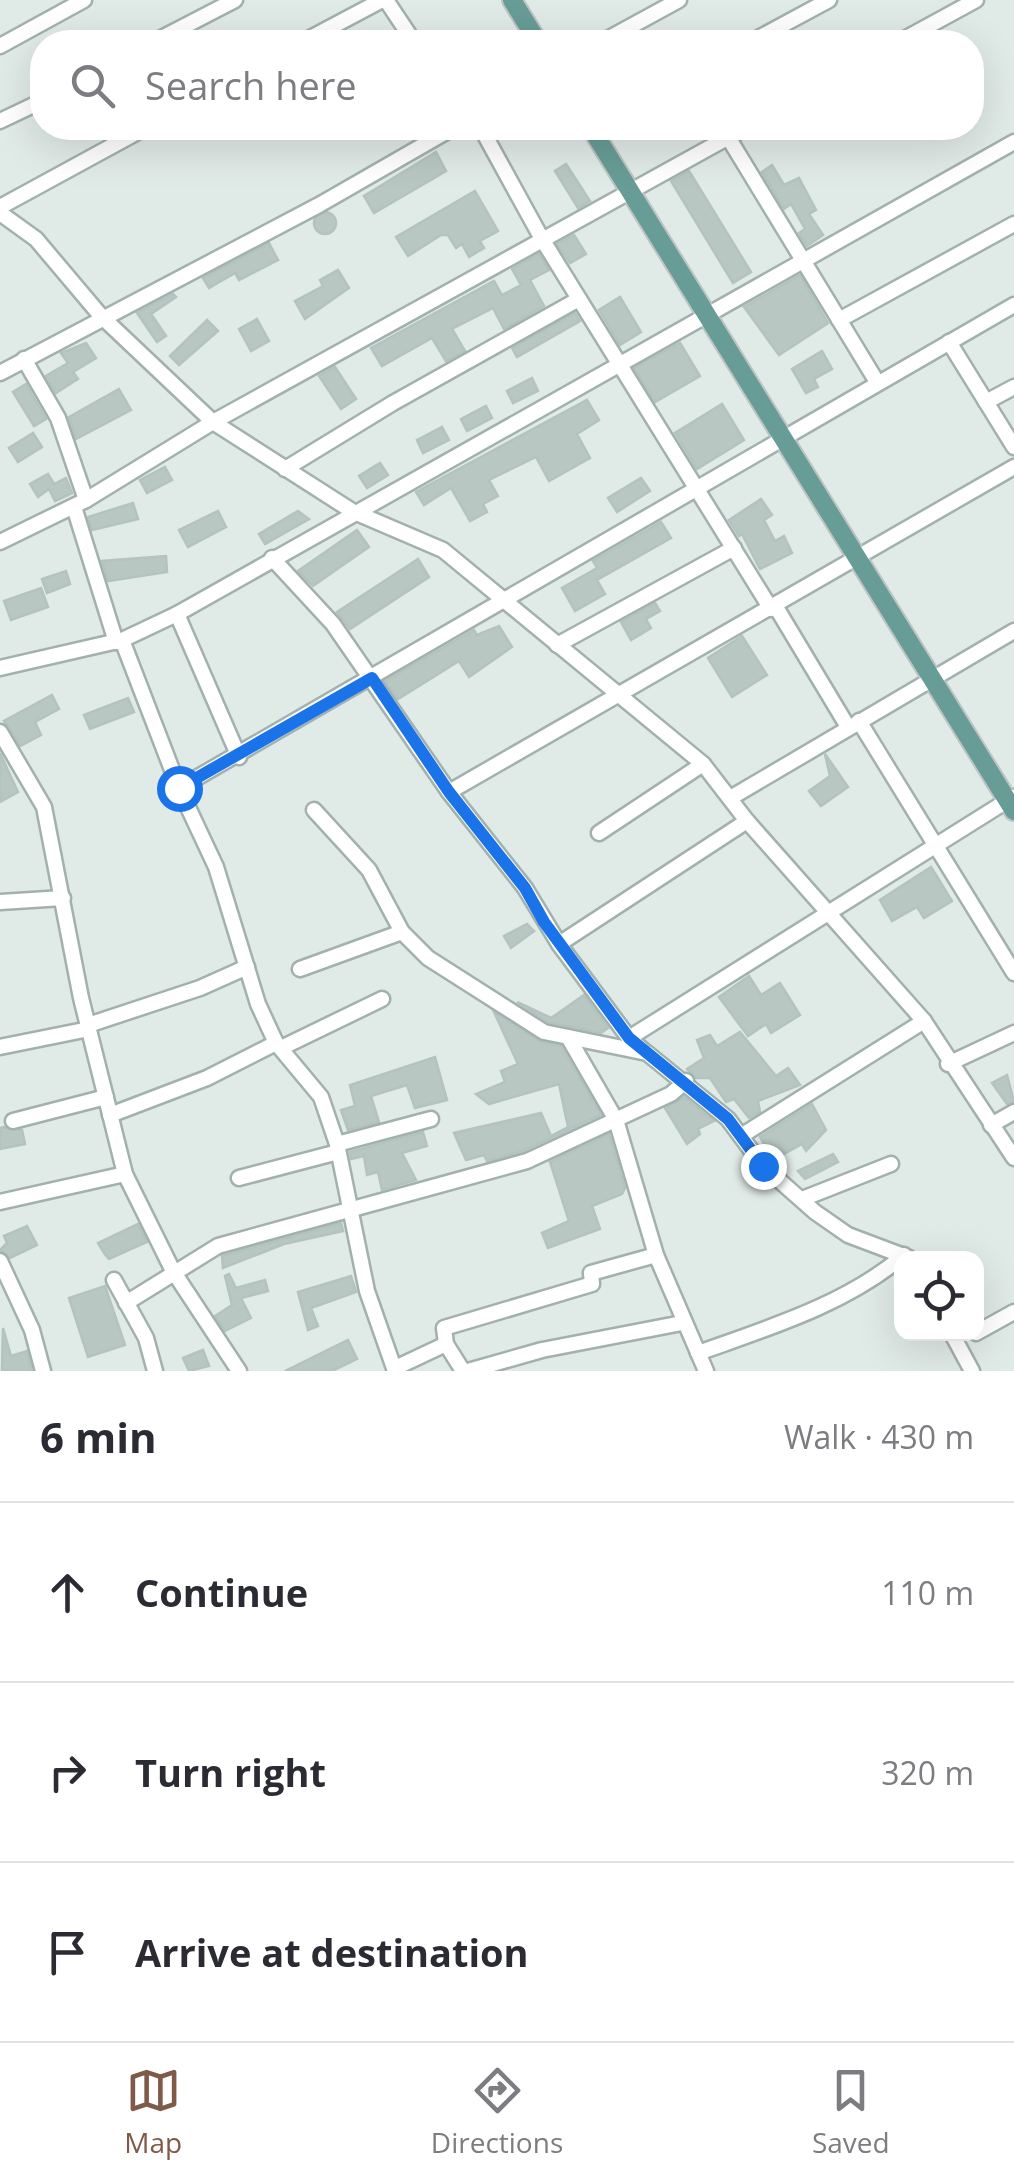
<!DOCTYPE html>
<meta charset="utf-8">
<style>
body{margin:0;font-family:"Open Sans",sans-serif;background:#f2f2f3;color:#2b2b33}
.controls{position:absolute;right:30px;bottom:30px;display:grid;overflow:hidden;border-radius:20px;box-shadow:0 10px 40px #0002}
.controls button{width:90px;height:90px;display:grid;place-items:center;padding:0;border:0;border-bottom:2px solid #e1e1e2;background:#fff;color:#2b2b33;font:50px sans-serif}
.stop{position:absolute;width:30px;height:30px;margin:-22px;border:8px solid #1a73e8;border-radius:50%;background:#fff}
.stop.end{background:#1a73e8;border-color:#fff;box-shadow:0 2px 10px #0008}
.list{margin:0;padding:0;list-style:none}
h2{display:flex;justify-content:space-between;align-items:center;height:130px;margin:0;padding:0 40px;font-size:42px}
h2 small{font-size:32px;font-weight:400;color:#7c7c81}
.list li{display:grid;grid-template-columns:65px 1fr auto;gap:30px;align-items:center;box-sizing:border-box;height:180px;padding:0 40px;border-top:2px solid #e1e1e2}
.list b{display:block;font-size:38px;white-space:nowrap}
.list em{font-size:32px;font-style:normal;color:#7c7c81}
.icon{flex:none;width:55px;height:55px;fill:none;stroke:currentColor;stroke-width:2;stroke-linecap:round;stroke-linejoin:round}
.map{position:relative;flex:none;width:1014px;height:1371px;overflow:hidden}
.search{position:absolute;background:#fff;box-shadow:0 10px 40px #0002;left:30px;right:30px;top:30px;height:110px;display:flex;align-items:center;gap:25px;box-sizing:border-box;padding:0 35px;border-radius:40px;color:#7c7c81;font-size:38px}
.sheet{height:670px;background:#fff}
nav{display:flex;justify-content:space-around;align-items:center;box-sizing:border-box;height:140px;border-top:2px solid #e1e1e2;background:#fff;font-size:28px;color:#7c7c81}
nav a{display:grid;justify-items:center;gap:5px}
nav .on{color:#805a48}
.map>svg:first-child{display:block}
.building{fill:#b9c7c3;stroke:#b3c3bf;stroke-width:2.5}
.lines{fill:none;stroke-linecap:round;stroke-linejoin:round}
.minor-casing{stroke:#a3b1ae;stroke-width:19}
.major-casing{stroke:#bdc4c3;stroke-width:22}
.minor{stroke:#fff;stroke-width:14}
.major{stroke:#689c96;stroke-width:18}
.route{stroke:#1a73e8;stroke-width:12}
</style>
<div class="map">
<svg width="1014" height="1371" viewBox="0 0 1014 1371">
<rect width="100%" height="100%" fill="#e0eae7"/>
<g class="building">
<polygon points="436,152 446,171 374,213 364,196"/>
<polygon points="566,164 590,201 578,208 555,171"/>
<polygon points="772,165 784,185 799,178 816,210 809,214 823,235 807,246 799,233 805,229 791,204 784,209 762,172"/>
<polygon points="689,171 751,272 733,283 671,181"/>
<polygon points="475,191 498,231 480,241 484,248 469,257 462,244 456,248 448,235 441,235 408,256 396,237"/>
<circle cx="325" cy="223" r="11"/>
<polygon points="574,235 586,254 570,263 557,244"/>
<polygon points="269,243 278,260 239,280 235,273 209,288 203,278"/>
<polygon points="539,254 549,270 530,280 544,306 504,329 493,308 452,329 465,351 446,361 432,338 382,366 371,348 494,281 502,295 521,285 512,269"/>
<polygon points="338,270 349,288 305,319 295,301 323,286 320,280"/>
<polygon points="800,275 828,323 779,355 744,307"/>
<polygon points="173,294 176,297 151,314 166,336 157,342 137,313"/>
<polygon points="620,297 641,332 620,345 599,310"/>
<polygon points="575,313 580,321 517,357 512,348"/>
<polygon points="257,319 269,341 251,351 239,329"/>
<polygon points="207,320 218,331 179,365 170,356"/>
<polygon points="86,343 96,358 73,372 78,379 56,393 46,376 68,363 61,353"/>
<polygon points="680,343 700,376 655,402 634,368"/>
<polygon points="822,351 832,369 814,379 818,387 806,393 792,369"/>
<polygon points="335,367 356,399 341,409 319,376"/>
<polygon points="532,378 538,391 513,403 507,391"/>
<polygon points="26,384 46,419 34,426 13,392"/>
<polygon points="119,389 131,410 76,439 69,417"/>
<polygon points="587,400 599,420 577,434 590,458 549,481 536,457 489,480 498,496 483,504 487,512 470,521 451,488 424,505 416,492"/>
<polygon points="722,404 744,440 697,469 675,433"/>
<polygon points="486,406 492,418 467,431 461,419"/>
<polygon points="442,427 449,440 423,453 417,440"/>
<polygon points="33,433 42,447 18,462 9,448"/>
<polygon points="380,463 388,475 367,488 359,476"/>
<polygon points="165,467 172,480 147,493 140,480"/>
<polygon points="48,474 54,484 66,478 72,493 55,501 49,489 38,497 30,484"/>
<polygon points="641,478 650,491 617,512 608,498"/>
<polygon points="761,499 772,515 764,520 775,541 784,536 792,553 760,569 742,534 739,536 729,520"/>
<polygon points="133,503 138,519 92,530 88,517"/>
<polygon points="218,511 226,527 188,547 179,530"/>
<polygon points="298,511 309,519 265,544 259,534"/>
<polygon points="661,522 671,538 597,580 605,594 575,611 562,588 597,568 593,561"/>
<polygon points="357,530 369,547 313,586 298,571"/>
<polygon points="166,556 167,572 108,581 102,561"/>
<polygon points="418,559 429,577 350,629 337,612"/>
<polygon points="66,571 70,584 47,593 42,579"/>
<polygon points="41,588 48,607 11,620 4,601"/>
<polygon points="655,603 660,611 646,619 651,628 631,640 621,622"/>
<polygon points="499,626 512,647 469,677 459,661 398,699 385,681 474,630 477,635"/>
<polygon points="742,636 767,675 732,697 708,658"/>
<polygon points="52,695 59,709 35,722 41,735 20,746 4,721"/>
<polygon points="128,698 134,712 90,729 84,715"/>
<polygon points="0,753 18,792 0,802"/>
<polygon points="825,754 848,787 821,806 809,791 830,776"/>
<polygon points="931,867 952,901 924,918 917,907 892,921 880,900"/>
<polygon points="527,924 534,931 511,948 504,936"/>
<polygon points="749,976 761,995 780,983 800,1015 771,1033 766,1024 748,1036 719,997"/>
<polygon points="584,995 608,1028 601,1033 548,1022 517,1002 551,1018"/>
<polygon points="494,1012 539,1041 561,1046 601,1115 523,1151 487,1161 484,1155 466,1160 454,1133 541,1113 551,1136 568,1127 559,1084 489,1104 476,1094 505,1082 501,1071 518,1064"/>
<polygon points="740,1032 776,1076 788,1068 800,1085 758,1101 760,1112 749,1118 734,1099 726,1102 710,1078 696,1078 687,1069 704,1058 697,1040 710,1035 717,1046"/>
<polygon points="435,1057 447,1100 415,1108 407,1085 371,1096 379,1122 348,1130 341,1110 355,1106 350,1085"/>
<polygon points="1007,1075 1014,1102 1007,1104 992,1083"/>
<polygon points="684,1097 714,1121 698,1129 700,1134 687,1144 665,1108"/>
<polygon points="812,1104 826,1130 806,1151 802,1144 773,1160 760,1137"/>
<polygon points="4,1127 22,1130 25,1144 0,1149 0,1128"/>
<polygon points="423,1132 427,1146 402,1153 416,1180 382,1190 378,1172 367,1175 364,1156 351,1159 350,1152"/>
<polygon points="609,1134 625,1188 622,1194 592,1206 600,1229 548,1248 542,1233 569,1221 550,1162"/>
<polygon points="833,1154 838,1162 805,1179 798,1171"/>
<polygon points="341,1223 343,1231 284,1244 223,1268 222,1256"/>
<polygon points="138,1224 147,1242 109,1259 104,1253 98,1243"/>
<polygon points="27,1226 37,1245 10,1258 0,1250 7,1243 4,1236"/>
<polygon points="229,1274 236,1288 265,1280 268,1291 241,1298 251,1318 225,1331 215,1316 232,1305 225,1276"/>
<polygon points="351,1276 356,1292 311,1308 318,1326 308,1330 298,1292"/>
<polygon points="105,1286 125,1345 88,1357 69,1298"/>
<polygon points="3,1328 11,1356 27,1351 32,1371 2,1371"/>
<polygon points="348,1340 357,1359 332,1371 285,1371"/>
<polygon points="203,1350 209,1366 189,1371 183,1358"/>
</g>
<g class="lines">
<defs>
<g id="minor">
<polyline points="386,0 414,42"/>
<polyline points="154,42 235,0"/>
<polyline points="303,42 382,0"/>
<polyline points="602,42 679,0"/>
<polyline points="751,42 829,0"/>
<polyline points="899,42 976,0"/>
<polyline points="0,46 84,0"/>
<polyline points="0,121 42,101"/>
<polyline points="481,128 542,239 771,609"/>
<polyline points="728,137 877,382"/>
<polyline points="0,207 145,128"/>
<polyline points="0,213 36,239 101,316 213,422 352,511 443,550 703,764 747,821 924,1021 1014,1158"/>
<polyline points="839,320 1014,224"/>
<polyline points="949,342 1014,447"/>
<polyline points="24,359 58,418 86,500"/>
<polyline points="0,373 319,205 453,128"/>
<polyline points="986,402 1014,387"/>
<polyline points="285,469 393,403 579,299"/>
<polyline points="74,507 116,642"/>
<polyline points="0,542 86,500 213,422 745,128"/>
<polyline points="272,558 333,624 449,792 525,888 559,944 629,1038 644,1051"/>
<polyline points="776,607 848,727"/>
<polyline points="177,614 239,757"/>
<polyline points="122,640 179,788 216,867 258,1004 276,1043 321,1097 337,1144 367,1291 395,1371"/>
<polyline points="557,645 734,548"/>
<polyline points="0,668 122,640 177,614 1014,142"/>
<polyline points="859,721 1014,973"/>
<polyline points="0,732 44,807 81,998 125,1174 173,1271 239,1371"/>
<polyline points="179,788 1014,305"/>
<polyline points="449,792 1014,467"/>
<polyline points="732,797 1014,631"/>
<polyline points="314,810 369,870 402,932 428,958 544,1032 647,1053 728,1119 763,1166 815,1212 848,1235 909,1258"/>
<polyline points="599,833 703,764"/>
<polyline points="0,902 63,898"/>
<polyline points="559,944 747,821"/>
<polyline points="300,969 402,932"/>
<polyline points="88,1025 200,988 247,967"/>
<polyline points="568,1037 616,1120 656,1255 706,1371"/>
<polyline points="629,1038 1013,797"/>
<polyline points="0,1047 89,1029"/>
<polyline points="281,1048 382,999"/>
<polyline points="948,1064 1014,1033"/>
<polyline points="110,1115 207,1078 276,1043"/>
<polyline points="13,1121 106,1097"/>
<polyline points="991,1125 1014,1112"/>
<polyline points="741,1136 924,1021"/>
<polyline points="337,1144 431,1119"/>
<polyline points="239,1178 338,1152"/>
<polyline points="802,1199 891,1164"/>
<polyline points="0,1202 125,1174"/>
<polyline points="0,1261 32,1330 43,1371"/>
<polyline points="114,1280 146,1338 155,1371"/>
<polyline points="126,1303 218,1246 527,1161 671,1094 686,1081"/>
<polyline points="976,1333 1014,1312"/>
<polyline points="952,1334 972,1371"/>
<path d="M698,1353c70,-25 149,-49 206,-98"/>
<polyline points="395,1368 446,1344"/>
<polyline points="463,1371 446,1344 444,1328 592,1284 591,1273 656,1255"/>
<polyline points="468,1371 542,1350 682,1323"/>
</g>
<g id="major">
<polyline points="512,0 538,42"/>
<polyline points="591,128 1014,811"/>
</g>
</defs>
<use href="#minor" class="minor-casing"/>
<use href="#major" class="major-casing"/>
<use href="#minor" class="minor"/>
<use href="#major" class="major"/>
</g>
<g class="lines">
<polyline class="route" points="179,788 372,678 449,792 525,888 544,922 629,1038 728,1119 763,1166"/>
</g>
</svg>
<div class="controls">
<button><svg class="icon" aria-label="locate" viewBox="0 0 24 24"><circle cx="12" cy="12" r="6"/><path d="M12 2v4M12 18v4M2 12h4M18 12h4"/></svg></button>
</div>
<div class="stop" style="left:179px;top:788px"></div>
<div class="stop end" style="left:763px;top:1166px"></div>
<div class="search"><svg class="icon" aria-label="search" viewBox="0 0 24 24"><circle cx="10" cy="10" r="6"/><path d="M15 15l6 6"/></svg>Search here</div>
</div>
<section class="sheet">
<h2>6 min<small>Walk · 430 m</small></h2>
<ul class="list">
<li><svg class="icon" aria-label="ahead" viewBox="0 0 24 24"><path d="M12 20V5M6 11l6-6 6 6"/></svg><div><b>Continue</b></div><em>110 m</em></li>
<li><svg class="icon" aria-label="right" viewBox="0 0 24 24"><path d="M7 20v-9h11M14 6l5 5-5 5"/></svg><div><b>Turn right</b></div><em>320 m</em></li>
<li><svg class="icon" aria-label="arrive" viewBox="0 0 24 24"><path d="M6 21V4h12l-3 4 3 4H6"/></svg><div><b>Arrive at destination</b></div></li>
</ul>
</section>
<nav>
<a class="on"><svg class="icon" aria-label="map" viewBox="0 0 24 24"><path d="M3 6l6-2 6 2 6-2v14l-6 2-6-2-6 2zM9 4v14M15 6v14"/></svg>Map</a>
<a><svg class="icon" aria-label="directions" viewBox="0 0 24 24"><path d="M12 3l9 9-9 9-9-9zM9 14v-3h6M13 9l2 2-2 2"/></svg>Directions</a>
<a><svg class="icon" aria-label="saved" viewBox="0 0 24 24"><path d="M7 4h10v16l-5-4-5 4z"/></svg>Saved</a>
</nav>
